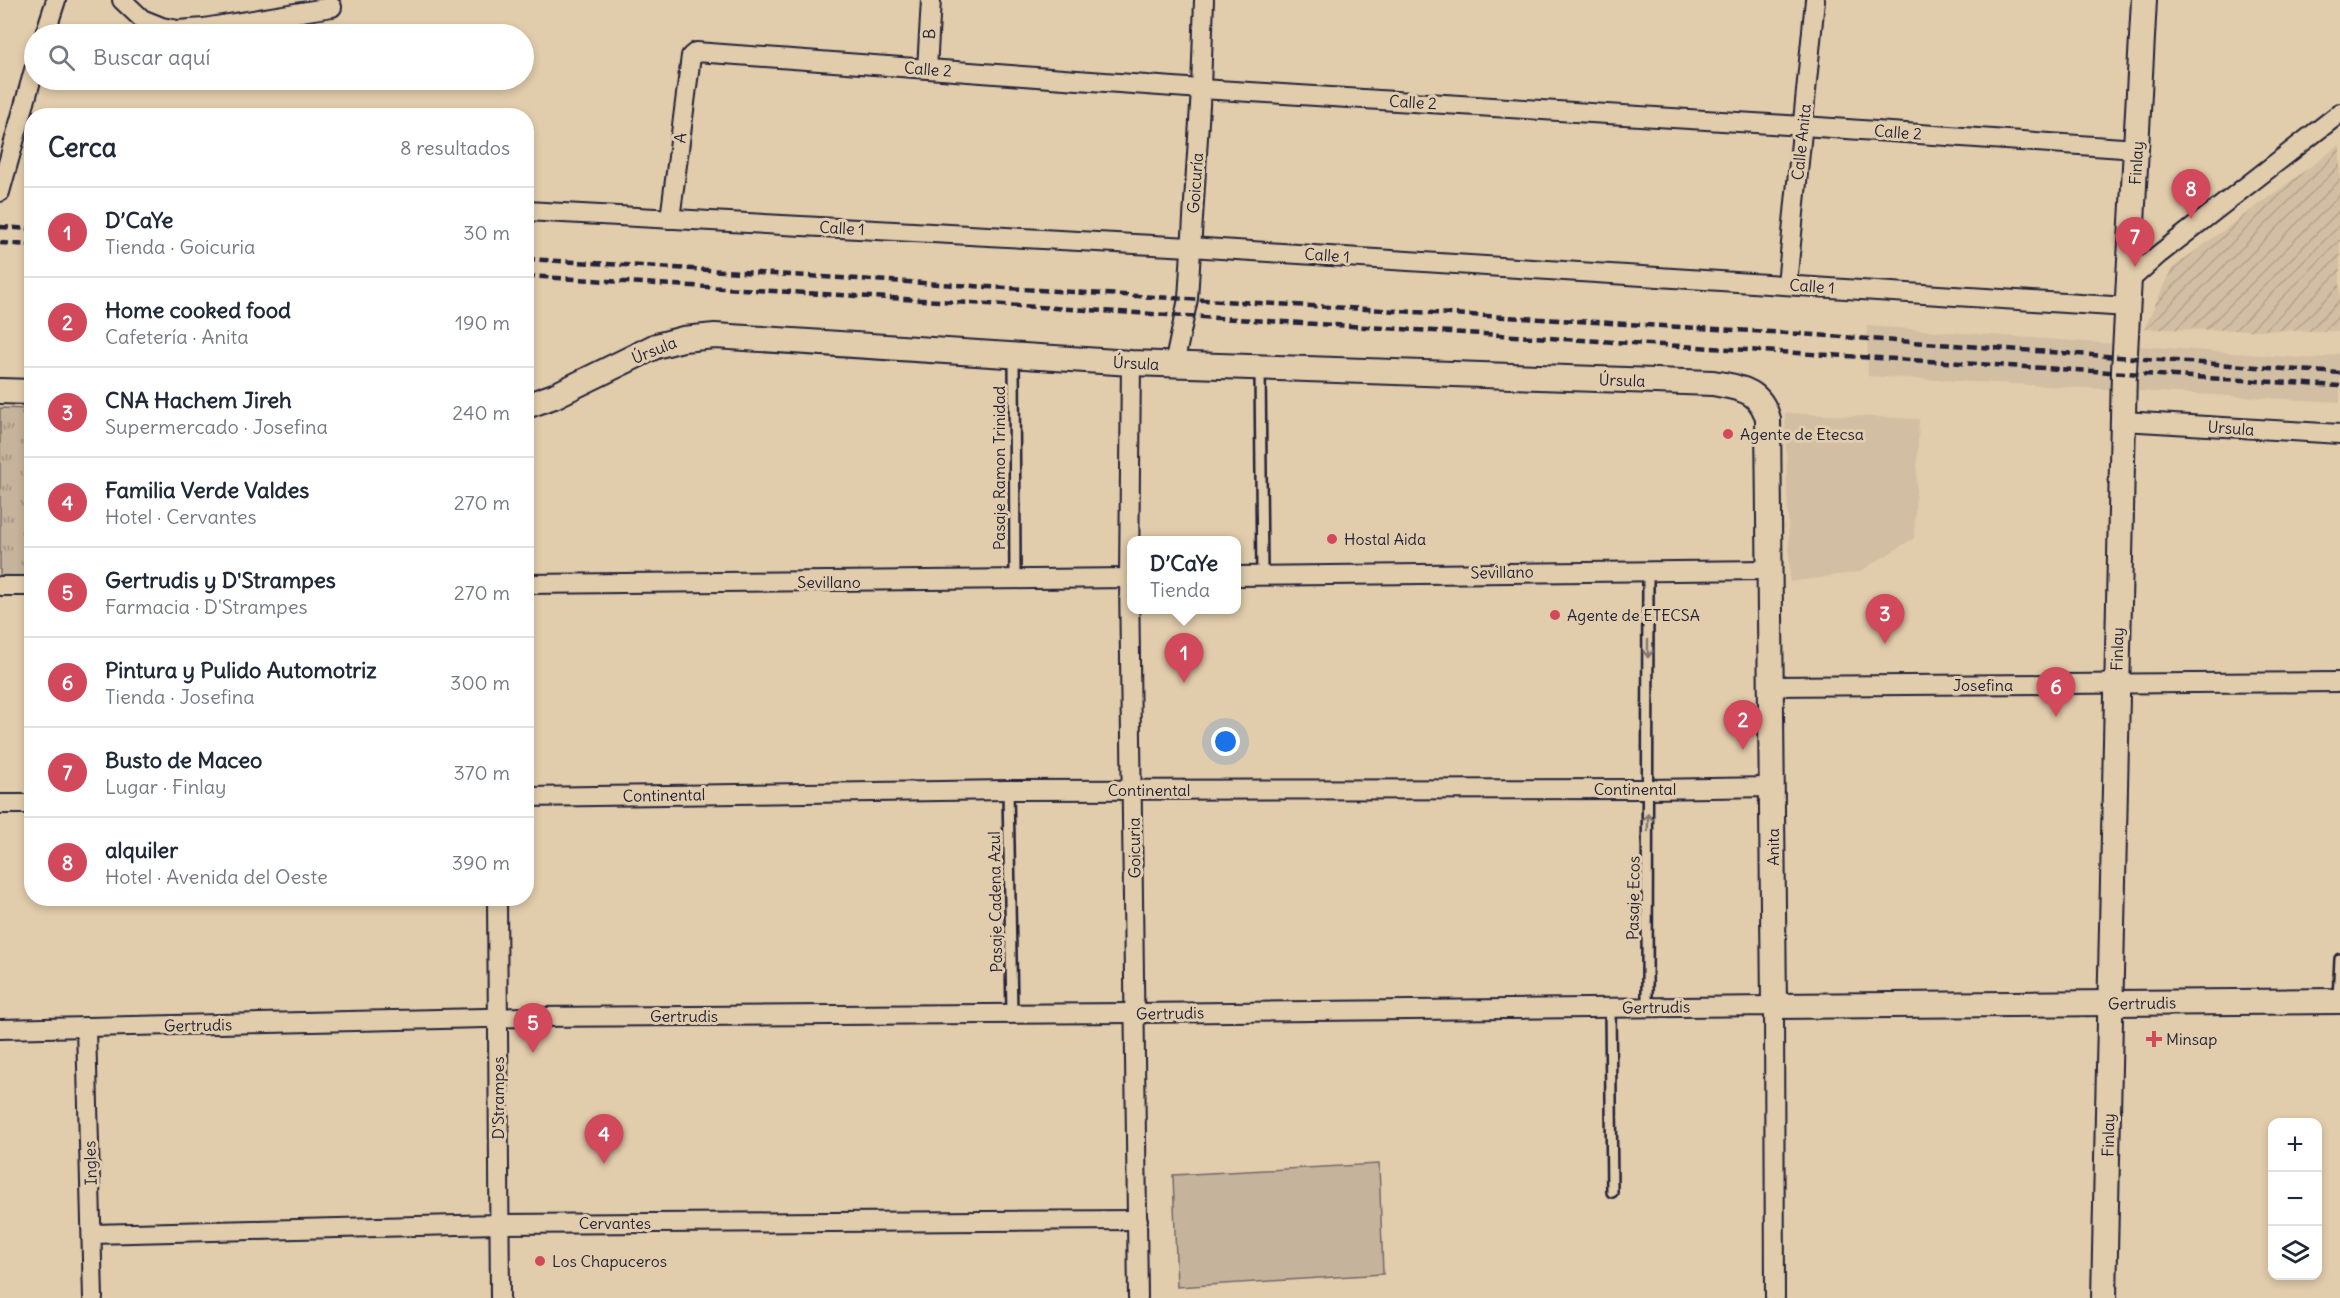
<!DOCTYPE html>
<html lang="es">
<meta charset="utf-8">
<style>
body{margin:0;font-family:Delius,sans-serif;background:#f6f6f7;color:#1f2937}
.controls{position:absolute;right:18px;bottom:18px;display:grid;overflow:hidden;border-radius:12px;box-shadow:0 3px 9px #0003}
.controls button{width:54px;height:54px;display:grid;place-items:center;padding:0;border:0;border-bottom:2px solid #e0e1e3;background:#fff;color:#1f2937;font:30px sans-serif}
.you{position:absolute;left:1226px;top:742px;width:21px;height:21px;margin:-15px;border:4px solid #fff;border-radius:50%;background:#1a73e8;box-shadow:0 0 0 9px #1a73e833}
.badge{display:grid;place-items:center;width:39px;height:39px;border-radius:50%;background:#d1495b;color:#fff;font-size:20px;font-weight:700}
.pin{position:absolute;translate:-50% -50px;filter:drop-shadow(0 2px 3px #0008)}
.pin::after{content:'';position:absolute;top:32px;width:21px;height:18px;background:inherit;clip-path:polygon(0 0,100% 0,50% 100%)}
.popup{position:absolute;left:1127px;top:536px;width:114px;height:78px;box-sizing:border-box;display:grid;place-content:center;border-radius:12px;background:#fff;filter:drop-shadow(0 2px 4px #0005);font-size:20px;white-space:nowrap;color:#747a83}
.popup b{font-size:22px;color:#1f2937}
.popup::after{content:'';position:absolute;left:50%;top:100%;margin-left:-12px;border:12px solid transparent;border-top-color:#fff}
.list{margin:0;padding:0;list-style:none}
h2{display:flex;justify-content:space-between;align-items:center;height:78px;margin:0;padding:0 24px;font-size:26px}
h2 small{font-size:20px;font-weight:400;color:#747a83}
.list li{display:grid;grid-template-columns:39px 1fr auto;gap:18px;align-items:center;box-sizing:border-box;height:90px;padding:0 24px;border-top:2px solid #e0e1e3}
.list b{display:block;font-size:22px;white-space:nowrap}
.list p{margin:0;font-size:20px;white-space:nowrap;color:#747a83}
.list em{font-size:20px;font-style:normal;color:#747a83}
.icon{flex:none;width:33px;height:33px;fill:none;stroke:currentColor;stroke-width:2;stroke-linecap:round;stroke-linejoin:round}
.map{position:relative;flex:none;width:2340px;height:1298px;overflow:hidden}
.search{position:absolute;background:#fff;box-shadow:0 3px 9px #0003;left:24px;top:24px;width:510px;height:66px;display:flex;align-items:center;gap:15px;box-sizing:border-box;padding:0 21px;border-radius:33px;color:#747a83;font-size:22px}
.panel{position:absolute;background:#fff;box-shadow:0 3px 9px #0003;left:24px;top:108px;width:510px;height:798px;border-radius:24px}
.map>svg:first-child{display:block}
.built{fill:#d2bea2}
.industrial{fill:url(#industrial-furrows)}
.grass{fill:url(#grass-tufts);stroke:#746a6b;stroke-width:1.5}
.garden{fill:#c5b39b;stroke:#746a6b;stroke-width:1.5}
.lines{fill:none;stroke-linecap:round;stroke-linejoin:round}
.service-casing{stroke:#22223b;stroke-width:14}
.minor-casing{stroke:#22223b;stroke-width:22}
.tertiary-casing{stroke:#22223b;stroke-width:28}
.service{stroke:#e1ccab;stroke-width:9}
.minor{stroke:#e1ccab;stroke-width:18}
.tertiary{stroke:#e1ccab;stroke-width:24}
.rail{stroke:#22223b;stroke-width:4.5;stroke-dasharray:9 4.5;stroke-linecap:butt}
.oneway{stroke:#827773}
.poi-dot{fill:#d1495b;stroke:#e1ccab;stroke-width:2}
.labels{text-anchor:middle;stroke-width:6;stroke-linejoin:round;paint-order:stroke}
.street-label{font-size:16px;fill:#22223b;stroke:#e1ccab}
.poi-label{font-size:16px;fill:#22223b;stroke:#e1ccab;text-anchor:start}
</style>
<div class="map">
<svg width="2340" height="1298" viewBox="0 0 2340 1298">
<defs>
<pattern id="industrial-furrows" width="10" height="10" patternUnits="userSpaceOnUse" patternTransform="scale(1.5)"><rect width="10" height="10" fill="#d2bea2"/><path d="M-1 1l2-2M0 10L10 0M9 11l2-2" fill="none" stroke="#b4a38c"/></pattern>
<pattern id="grass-tufts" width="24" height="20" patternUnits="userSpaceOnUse" patternTransform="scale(1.5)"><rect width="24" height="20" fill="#c5b39b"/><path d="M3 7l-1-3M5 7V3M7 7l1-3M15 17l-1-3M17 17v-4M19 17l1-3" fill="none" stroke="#a09180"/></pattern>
</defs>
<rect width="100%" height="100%" fill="#e1ccab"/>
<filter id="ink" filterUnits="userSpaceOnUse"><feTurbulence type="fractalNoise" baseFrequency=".0167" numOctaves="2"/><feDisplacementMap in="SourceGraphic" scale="12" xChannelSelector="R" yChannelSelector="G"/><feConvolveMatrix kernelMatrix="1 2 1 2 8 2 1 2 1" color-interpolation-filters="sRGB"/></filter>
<g filter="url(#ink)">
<g class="built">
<polygon points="1867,326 2317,359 2340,353 2340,402 1868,376"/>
<polygon points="1785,413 1919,419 1914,538 1859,572 1790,582"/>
</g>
<polygon class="industrial" points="2340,145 2340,331 2144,329 2172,268"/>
<polygon class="grass" points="0,408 31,409 31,578 0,578"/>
<polygon class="garden" points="1379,1164 1383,1274 1177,1287 1173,1175"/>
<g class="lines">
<defs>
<g id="service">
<polyline points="1014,355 1015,580"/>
<polyline points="1260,369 1262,576"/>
<polyline points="1008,790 1012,1013"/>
<polyline points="2338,999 2340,959"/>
<polyline points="1610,1007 1612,1192"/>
<polyline points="1647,1007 1648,570"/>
</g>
<g id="minor">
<polyline points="122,0 142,19 162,27 178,30 204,28 332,7"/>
<polyline points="45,34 56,0"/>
<polyline points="927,69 931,0"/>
<polyline points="0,192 34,70"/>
<polyline points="526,211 1190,247 2128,307"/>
<polyline points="670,219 691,56 696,52 1201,89 1803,126 2137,149"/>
<polyline points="2130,280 2158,255 2340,113"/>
<polyline points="1787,284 1815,0"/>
<polyline points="1131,363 1129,578 1138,1298"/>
<polyline points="1174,365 1188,299 1201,89 1204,0"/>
<polyline points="2123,421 2340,434"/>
<polyline points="1236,576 1768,570"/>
<polyline points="526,584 1132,578"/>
<polyline points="0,586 32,586"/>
<polyline points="1769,686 2340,682"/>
<polyline points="526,797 1008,790 1649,789 1772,787"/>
<polyline points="0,804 32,804"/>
<polyline points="497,898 500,1298"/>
<polyline points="86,1028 93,1298"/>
<polyline points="0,1029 527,1017 1135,1013 1774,1006 1775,1298"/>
<polyline points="92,1234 498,1224 1138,1220"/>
</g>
<g id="tertiary">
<polyline points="0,391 32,392"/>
<path d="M526,406l28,-10 102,-50 27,-7 32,-3 416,27 582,20c27,5 47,6 55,36l6,587 566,-5"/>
<polyline points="2104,1298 2124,371 2144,0"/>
</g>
</defs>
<use href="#service" class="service-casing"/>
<use href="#minor" class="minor-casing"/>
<use href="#tertiary" class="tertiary-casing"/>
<use href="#service" class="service"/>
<use href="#minor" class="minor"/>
<use href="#tertiary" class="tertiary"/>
<g class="rail">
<polyline points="0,227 32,229"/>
<polyline points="0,243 32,245"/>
<polyline points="526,259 1188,299 1787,333 2340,373"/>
<polyline points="526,276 2340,386"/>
</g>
</g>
<defs><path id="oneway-shaft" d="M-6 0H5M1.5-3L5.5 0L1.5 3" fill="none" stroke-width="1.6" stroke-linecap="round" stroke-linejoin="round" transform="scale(1.5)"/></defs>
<g class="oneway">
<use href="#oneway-shaft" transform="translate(1648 649) rotate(90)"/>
<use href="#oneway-shaft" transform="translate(1648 822) rotate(-89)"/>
</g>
</g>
<g class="poi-dot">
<circle cx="1728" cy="434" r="6"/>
<circle cx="1332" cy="539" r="6"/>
<circle cx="1555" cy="615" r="6"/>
<path d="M2151 1030h6v6h6v6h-6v6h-6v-6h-6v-6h6z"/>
<circle cx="540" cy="1261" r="6"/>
</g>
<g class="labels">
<g class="street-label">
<text transform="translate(929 34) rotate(-87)" y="6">B</text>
<text transform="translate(928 69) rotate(4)" y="6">Calle 2</text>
<text transform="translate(1413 102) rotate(3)" y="6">Calle 2</text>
<text transform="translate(1898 132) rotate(4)" y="6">Calle 2</text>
<text transform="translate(680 138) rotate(-83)" y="6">A</text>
<text transform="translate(1801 142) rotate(-84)" y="6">Calle Anita</text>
<text transform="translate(2136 163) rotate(-87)" y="6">Finlay</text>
<text transform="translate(1195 183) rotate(-86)" y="6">Goicuría</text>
<text transform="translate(842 228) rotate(3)" y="6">Calle 1</text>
<text transform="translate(1327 255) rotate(4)" y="6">Calle 1</text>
<text transform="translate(1812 286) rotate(4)" y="6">Calle 1</text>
<text transform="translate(654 350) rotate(-22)" y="6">Úrsula</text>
<text transform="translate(1136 363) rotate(3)" y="6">Úrsula</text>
<text transform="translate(1622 380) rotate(2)" y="6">Úrsula</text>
<text transform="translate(2231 428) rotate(4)" y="6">Ursula</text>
<text transform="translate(999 468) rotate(-90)" y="6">Pasaje Ramon Trinidad</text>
<text transform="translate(1502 572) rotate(-1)" y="6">Sevillano</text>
<text x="829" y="588">Sevillano</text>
<text transform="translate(2117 649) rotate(-89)" y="6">Finlay</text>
<text x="1983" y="691">Josefina</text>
<text x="1635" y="795">Continental</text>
<text x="1149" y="796">Continental</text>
<text transform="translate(664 795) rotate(-1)" y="6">Continental</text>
<text transform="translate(1773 847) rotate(-90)" y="6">Anita</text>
<text transform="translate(1134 848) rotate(-91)" y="6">Goicuria</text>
<text transform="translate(1633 898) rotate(-89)" y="6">Pasaje Ecos</text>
<text transform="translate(995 902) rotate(-91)" y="6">Pasaje Cadena Azul</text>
<text transform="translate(2142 1003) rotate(-1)" y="6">Gertrudis</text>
<text transform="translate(1656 1007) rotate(-1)" y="6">Gertrudis</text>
<text transform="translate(1170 1013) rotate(-1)" y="6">Gertrudis</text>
<text x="684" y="1022">Gertrudis</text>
<text transform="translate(198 1025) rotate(-1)" y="6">Gertrudis</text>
<text transform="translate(498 1098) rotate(-90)" y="6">D'Strampes</text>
<text transform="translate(2108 1135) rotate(-89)" y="6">Finlay</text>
<text transform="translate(90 1163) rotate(-92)" y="6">Ingles</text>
<text x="615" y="1229">Cervantes</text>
</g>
<g class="poi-label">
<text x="1740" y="440">Agente de Etecsa</text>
<text x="1344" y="545">Hostal Aida</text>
<text x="1567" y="621">Agente de ETECSA</text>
<text x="2166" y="1045">Minsap</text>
<text x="552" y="1267">Los Chapuceros</text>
</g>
</g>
</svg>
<div class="controls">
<button>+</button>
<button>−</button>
<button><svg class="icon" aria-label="layers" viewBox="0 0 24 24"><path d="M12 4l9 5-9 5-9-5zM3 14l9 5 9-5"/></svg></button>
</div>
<div class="you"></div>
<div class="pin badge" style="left:1184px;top:683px">1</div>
<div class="popup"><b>D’CaYe</b>Tienda</div>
<div class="pin badge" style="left:1743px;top:750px">2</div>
<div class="pin badge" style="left:1885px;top:644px">3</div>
<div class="pin badge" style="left:604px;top:1164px">4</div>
<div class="pin badge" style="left:533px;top:1053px">5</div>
<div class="pin badge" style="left:2056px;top:717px">6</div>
<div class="pin badge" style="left:2135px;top:267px">7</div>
<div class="pin badge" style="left:2191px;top:219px">8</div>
<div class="search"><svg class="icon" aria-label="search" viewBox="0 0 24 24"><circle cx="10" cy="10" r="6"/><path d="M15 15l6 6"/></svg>Buscar aquí</div>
<section class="panel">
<h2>Cerca<small>8 resultados</small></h2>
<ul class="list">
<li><span class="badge">1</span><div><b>D’CaYe</b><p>Tienda · Goicuria</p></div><em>30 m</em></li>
<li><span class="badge">2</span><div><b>Home cooked food</b><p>Cafetería · Anita</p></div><em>190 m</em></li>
<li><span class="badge">3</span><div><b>CNA Hachem Jireh</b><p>Supermercado · Josefina</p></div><em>240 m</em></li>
<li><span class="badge">4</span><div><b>Familia Verde Valdes</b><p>Hotel · Cervantes</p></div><em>270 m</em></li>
<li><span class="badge">5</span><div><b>Gertrudis y D'Strampes</b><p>Farmacia · D'Strampes</p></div><em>270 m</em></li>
<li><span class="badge">6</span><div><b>Pintura y Pulido Automotriz</b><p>Tienda · Josefina</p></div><em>300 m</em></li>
<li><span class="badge">7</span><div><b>Busto de Maceo</b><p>Lugar · Finlay</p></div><em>370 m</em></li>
<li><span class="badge">8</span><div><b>alquiler</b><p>Hotel · Avenida del Oeste</p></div><em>390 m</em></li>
</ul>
</section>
</div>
